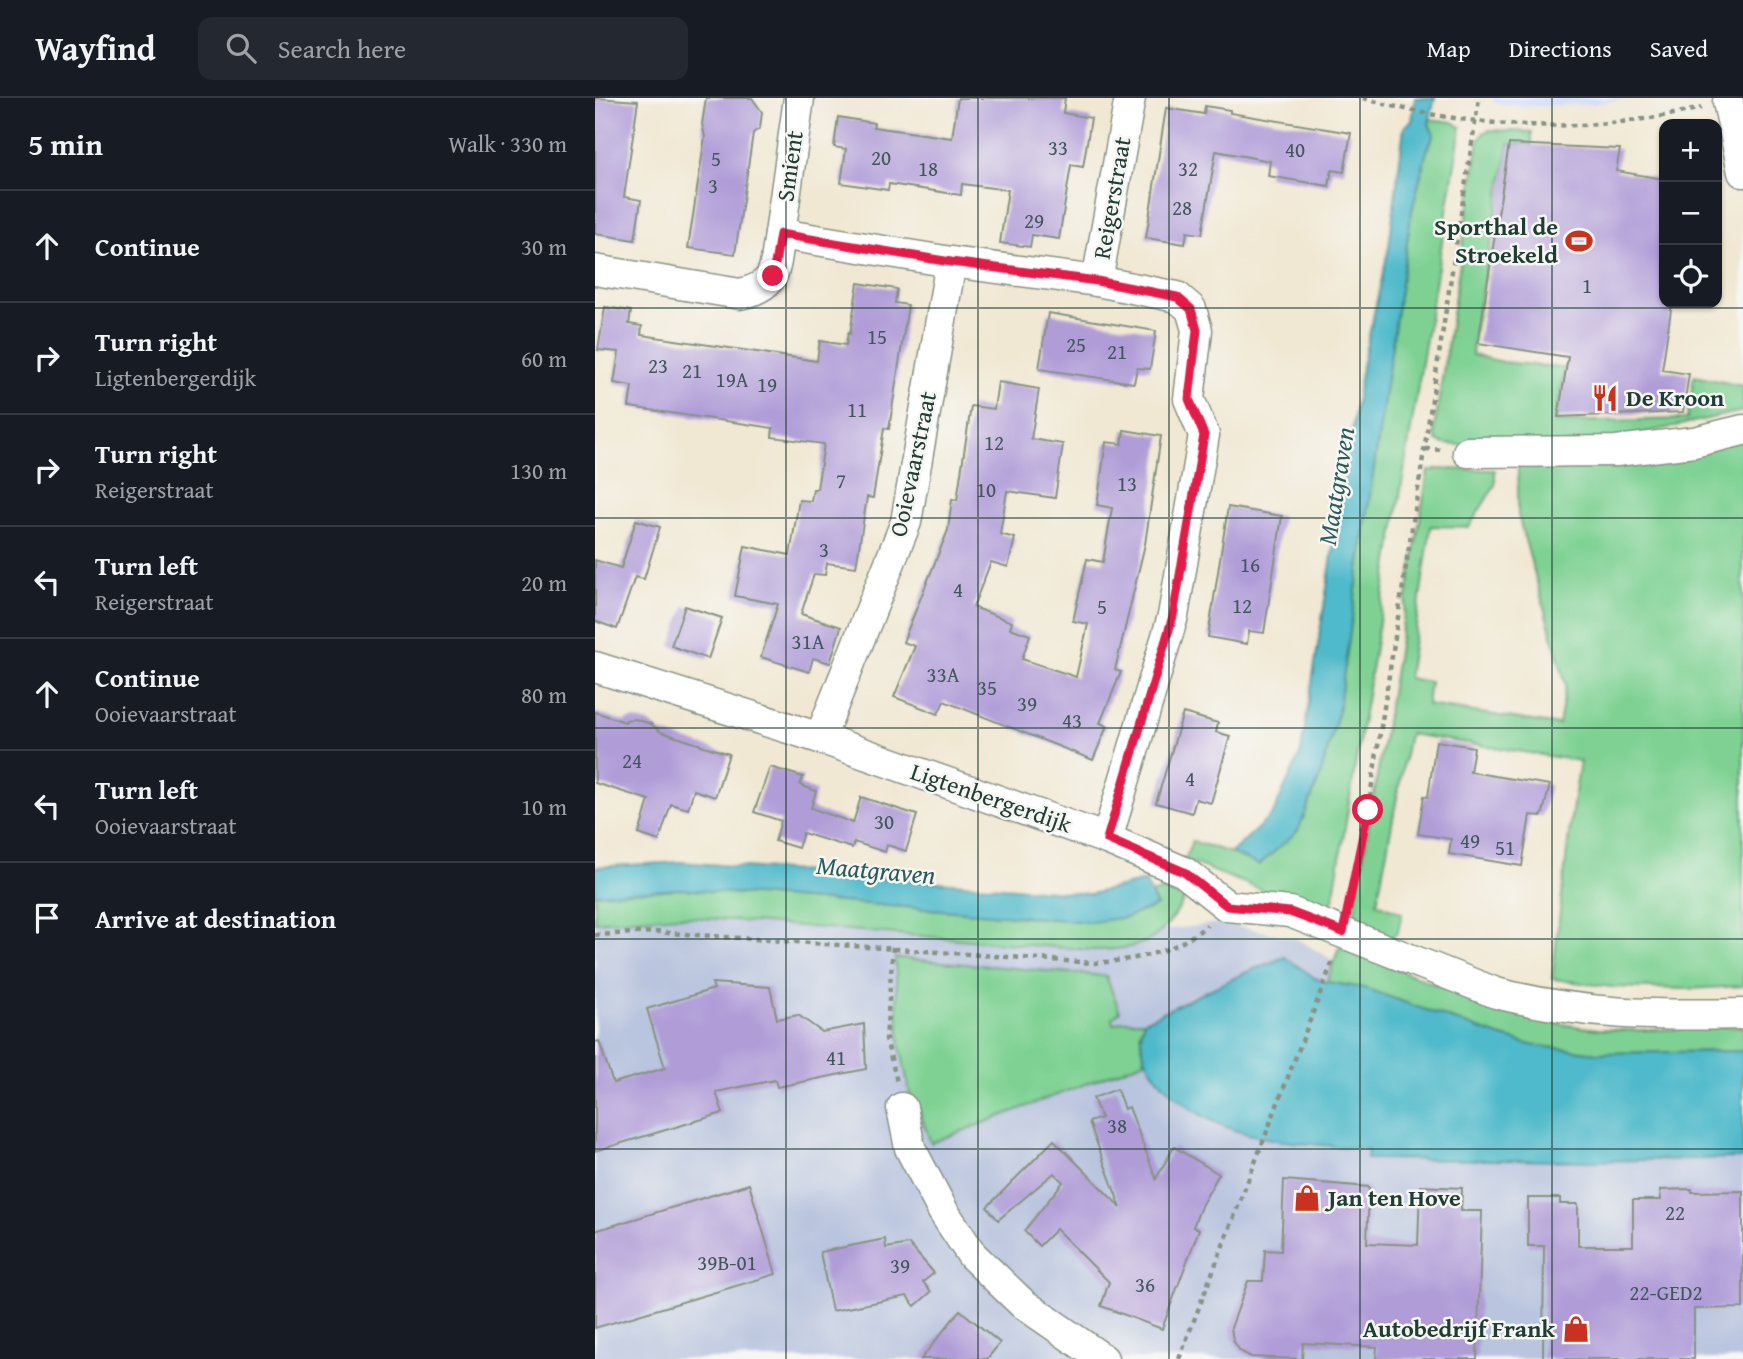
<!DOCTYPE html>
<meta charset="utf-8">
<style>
body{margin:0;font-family:"Gentium Book Plus",serif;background:#242831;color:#f1f3f6}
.controls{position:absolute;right:21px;top:21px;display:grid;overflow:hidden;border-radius:14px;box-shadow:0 2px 5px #0004}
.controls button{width:63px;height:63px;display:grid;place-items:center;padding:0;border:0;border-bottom:2px solid #363941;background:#171b24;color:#f1f3f6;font:35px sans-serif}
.stop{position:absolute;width:21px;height:21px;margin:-16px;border:5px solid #e11d48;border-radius:50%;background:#fff}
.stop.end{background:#e11d48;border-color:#fff;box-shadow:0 2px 7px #0008}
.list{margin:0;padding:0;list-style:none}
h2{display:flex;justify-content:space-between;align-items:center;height:91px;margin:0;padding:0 28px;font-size:30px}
h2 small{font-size:23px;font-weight:400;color:#9ea1a6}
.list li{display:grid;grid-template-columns:46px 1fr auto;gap:21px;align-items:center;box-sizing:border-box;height:112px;padding:0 28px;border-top:2px solid #363941}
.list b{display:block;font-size:26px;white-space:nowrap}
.list p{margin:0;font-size:23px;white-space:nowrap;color:#9ea1a6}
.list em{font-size:23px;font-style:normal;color:#9ea1a6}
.icon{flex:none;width:38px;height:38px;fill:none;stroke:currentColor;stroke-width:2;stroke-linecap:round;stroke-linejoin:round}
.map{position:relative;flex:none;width:1148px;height:1261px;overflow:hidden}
header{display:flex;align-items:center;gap:42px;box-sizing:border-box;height:98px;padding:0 35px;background:#171b24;border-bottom:2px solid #363941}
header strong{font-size:33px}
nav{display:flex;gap:38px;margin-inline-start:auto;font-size:24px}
.search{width:490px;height:63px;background:#242831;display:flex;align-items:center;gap:18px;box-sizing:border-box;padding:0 24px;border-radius:14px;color:#9ea1a6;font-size:26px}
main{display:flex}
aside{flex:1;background:#171b24}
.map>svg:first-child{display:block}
.built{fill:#cedafa}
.industrial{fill:#b9c4de}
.green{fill:#7ed193;stroke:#4e8764;stroke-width:2}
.water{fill:#4fbacb;stroke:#377c80;stroke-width:2}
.building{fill:#b09dd8}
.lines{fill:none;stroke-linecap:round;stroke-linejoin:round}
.minor-casing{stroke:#889284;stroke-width:33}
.path{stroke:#889284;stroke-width:4.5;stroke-dasharray:5 5;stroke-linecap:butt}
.minor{stroke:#fff;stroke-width:30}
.route{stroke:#e11d48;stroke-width:9}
.grid{fill:none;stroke:#1f3d34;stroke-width:2;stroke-opacity:0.55}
.labels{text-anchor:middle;stroke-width:5;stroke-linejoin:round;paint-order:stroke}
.number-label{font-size:21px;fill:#43555d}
.street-label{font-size:24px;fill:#1f3d34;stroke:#f6f6f2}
.poi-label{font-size:24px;font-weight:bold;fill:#1f3d34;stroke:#f6f6f2;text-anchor:end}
.water-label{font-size:26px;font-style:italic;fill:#2b5c5a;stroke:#f6f6f2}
</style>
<header>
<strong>Wayfind</strong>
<div class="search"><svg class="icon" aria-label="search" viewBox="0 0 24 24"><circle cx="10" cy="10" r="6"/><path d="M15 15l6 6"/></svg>Search here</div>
<nav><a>Map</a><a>Directions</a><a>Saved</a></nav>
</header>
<main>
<aside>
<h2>5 min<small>Walk · 330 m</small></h2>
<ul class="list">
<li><svg class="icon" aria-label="ahead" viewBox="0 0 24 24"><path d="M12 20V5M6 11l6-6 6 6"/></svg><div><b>Continue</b></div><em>30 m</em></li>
<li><svg class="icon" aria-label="right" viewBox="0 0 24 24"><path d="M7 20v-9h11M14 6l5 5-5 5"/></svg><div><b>Turn right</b><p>Ligtenbergerdijk</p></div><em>60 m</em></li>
<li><svg class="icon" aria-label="right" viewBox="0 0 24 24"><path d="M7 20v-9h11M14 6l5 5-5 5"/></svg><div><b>Turn right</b><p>Reigerstraat</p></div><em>130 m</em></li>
<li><svg class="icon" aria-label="left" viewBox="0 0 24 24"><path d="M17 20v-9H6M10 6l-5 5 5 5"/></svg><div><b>Turn left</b><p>Reigerstraat</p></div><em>20 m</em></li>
<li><svg class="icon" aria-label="ahead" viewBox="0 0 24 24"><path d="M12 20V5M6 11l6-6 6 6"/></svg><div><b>Continue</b><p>Ooievaarstraat</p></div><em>80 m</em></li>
<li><svg class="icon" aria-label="left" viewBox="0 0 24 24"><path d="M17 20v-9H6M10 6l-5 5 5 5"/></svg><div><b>Turn left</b><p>Ooievaarstraat</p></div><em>10 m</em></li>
<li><svg class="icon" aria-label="arrive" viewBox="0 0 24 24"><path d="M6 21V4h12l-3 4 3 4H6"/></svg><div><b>Arrive at destination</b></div></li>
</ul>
</aside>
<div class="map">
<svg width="1148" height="1261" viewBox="0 0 1148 1261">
<rect width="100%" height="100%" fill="#f6f6f2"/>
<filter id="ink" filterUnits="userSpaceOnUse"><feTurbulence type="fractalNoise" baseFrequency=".0143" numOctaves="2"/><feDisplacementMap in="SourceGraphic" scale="14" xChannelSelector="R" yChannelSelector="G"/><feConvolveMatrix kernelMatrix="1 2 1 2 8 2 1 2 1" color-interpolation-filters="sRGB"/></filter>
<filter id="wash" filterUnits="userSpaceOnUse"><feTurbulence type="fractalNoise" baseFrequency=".00686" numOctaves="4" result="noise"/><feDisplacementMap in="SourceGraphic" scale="28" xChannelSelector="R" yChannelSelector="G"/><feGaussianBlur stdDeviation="1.57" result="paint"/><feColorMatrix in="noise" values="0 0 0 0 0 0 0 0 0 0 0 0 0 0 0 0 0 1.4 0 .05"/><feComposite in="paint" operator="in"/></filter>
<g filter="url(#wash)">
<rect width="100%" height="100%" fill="#f1e8d3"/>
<polygon class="built" points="899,0 1033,0 998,6 942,8 898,5"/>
<polygon class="industrial" points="28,770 519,838 626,825 700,840 850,927 1148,966 1148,1261 0,1261 0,774"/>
<g class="green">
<polygon points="835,21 858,24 866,29 738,802 733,811 701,805 590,762 597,743 636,755 665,767 725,679 743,615 816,117 832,52 839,37 834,26"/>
<polygon points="895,32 937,34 937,46 914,46 880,230 877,257 908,264 969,270 961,324 1092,321 1099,278 1148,288 1148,313 1008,344 884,348 849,346 842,343 839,333 884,42 888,35"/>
<polygon points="1148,341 1148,888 1093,891 1017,889 957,881 976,720 985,663 814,636 782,805 807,815 803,834 792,843 764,832 758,823 833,373 840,373 841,371 900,372 900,387 874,429 836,428 813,580 835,584 832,607 964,627 971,587 923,417 923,366"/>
<path d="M579,789l14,5c-25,49 -43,58 -97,58l-412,-34 -84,6v-28l85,-5 411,33 36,-5 30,-11 -6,-12z"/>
<path d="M744,849c75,27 149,63 228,78 57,10 118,3 176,1v25l-146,2 -66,-8 -32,-9 -135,-48 -37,-6z"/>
<polygon points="300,860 511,878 525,914 517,920 518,926 528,923 549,923 545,935 550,963 336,1045 320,1002 316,1001 305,947"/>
</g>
<g class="water">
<polygon points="820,0 840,0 834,26 839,37 832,52 816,117 743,615 725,679 703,733 664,767 636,755 678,716 706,654 767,268 794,149 809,29 817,23"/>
<polygon points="86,764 495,796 550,783 562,808 532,819 496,824 85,791 0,796 0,769"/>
<path d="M690,859l30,21 12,4 37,6 135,48 32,9 66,8 146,-2v107l-153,3 -223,-2 1,-10c-80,-8 -158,-5 -212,-73 -12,-16 -19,-36 -12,-55l105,-50z"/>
</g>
<g id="blocks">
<g class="building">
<polygon points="0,0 43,3 29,99 46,102 40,142 0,136"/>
<polygon points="111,0 157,0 167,14 165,30 158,35 140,156 93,150 110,39 107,26"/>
<polygon points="363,0 470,0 468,15 496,20 488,69 476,67 464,141 437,137 435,149 405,145 413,92 367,86 366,97 294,86 293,92 246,85 251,51 239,49 243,19 279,25 278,29 357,40"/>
<polygon points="610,8 635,12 635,15 756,35 749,74 737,72 734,88 673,78 675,63 621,53 607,136 592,134 590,146 551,140 571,10 609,16"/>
<polygon points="914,46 1025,51 1021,73 1069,81 1069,205 1077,205 1067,272 1094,276 1088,314 963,319 973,259 883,245"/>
<polygon points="263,185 302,191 300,205 313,207 294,331 289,330 278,400 272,399 261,469 232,465 230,477 219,476 206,516 246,529 235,565 218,560 214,574 166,559 183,506 140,498 150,448 195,457 204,402 216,403 218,391 222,391 229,346 177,339 178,330 34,309 37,288 19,285 24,254 3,252 10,209 36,213 34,226 47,228 46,237 222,263 225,243 251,247 253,235 255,236"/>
<polygon points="453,215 561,233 555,271 542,270 539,285 444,271"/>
<polygon points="403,284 444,291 436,341 468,346 460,400 412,393 405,436 420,440 413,469 396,464 378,509 417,524 415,530 435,537 427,561 481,579 493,526 478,523 492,461 508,464 517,410 502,407 511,344 527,346 529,332 566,338 550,446 520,572 526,574 505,625 512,628 498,662 349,603 343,616 299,599 320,548 308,544 353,432 357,401 362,402 376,308 399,311"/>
<polygon points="633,409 687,418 669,535 654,533 652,546 613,539"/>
<polygon points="41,422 65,429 49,481 40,479 22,531 0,523 0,462 26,470"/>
<polygon points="90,508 127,520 113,561 76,548"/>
<polygon points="0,614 30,624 31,622 40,621 56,626 66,634 134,656 120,699 99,692 93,711 76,706 64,743 44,736 54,702 0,685"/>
<polygon points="588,615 623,625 621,634 635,638 616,705 601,701 597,715 561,705"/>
<polygon points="841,643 879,649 875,674 955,687 947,718 935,717 927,768 854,756 856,741 823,736 829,698 833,699"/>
<polygon points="175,669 208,679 205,687 221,693 216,710 258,725 266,699 322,717 311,753 292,747 290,754 259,744 257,750 208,735 203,750 180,743 186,723 159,714"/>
<polygon points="117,885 175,889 182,921 203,917 227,934 269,926 271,971 182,989 180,982 121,994 128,1015 0,1053 0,944 4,943 18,985 70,970 52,911 119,891"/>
<polygon points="522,991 529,1011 534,1009 561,1081 579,1049 624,1076 607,1106 598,1129 604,1131 567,1231 506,1208 514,1184 461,1131 444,1148 429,1133 468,1084 459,1075 403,1122 392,1109 459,1042 526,1110 494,1024 506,1020 498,1000"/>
<polygon points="689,1082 774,1089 772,1145 823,1147 825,1088 867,1090 866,1113 887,1113 882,1261 781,1261 782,1249 708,1245 707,1261 656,1259 645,1253 638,1242 636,1230 653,1183 668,1183 670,1152 686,1153"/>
<polygon points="154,1086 181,1176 0,1230 0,1133"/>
<polygon points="1097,1091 1097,1094 1148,1093 1148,1210 1099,1211 1099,1261 948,1261 949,1148 933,1148 933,1100 965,1100 965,1106 983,1106 983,1148 1038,1148 1038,1102 1066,1102 1065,1092"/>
<polygon points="290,1141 291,1150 314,1146 339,1175 328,1184 336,1194 320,1208 312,1198 237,1213 225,1154"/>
<polygon points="365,1212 405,1245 392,1261 326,1261"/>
</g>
</g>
</g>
<g filter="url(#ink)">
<use href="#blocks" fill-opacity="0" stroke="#889284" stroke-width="2"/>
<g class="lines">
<defs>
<g id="minor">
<polyline points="1133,4 1142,44"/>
<polyline points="1148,42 1142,44 1148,74"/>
<polyline points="185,136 204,0"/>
<path d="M0,172l145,24c39,-9 34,-25 40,-60l171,28 146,19"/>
<polyline points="873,354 1021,353 1099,344 1148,332"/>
<path d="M0,569l225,71 287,101 77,33 43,34 63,6 206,81c86,22 159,23 247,21"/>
<polyline points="225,640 311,424 356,164"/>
<polyline points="512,741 578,518 609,337 594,301 602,232 596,211 582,199 502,183 535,0"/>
<polyline points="307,1010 315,1050 348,1113 377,1157 427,1205 508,1261"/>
</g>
</defs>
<use href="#minor" class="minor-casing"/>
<g class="path">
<path d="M768,0c109,32 227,37 338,10"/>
<polyline points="830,351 848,352"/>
<polyline points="754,808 773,712 884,0"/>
<path d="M0,837l60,-3 439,31c41,-3 81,-10 113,-38"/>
<polyline points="298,849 291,941 302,984"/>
<polyline points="584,1261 739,860"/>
</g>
<use href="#minor" class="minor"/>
</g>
</g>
<g class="lines" filter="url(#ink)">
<polyline class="route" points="178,178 185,136 356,164 502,183 582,199 596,211 602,232 594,301 609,337 578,518 512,741 589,774 632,808 695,814 748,834 773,712"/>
</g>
<path class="grid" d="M191,0v1261M383,0v1261M574,0v1261M765,0v1261M957,0v1261M0,210h1148M0,420h1148M0,630h1148M0,841h1148M0,1051h1148"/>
<defs>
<symbol id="stadium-bare" viewBox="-9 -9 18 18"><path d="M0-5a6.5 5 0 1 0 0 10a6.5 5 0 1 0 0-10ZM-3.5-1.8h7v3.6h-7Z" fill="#c8321e" stroke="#f6f6f2" stroke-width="2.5" paint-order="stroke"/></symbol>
<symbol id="restaurant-bare" viewBox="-9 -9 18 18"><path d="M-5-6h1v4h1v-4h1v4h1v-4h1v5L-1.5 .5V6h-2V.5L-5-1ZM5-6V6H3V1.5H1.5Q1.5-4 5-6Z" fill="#c8321e" stroke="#f6f6f2" stroke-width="2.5" paint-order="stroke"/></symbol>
<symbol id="shop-bare" viewBox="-9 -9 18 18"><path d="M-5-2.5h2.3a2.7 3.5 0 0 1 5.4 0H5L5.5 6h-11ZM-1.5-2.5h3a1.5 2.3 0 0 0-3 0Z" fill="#c8321e" stroke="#f6f6f2" stroke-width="2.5" paint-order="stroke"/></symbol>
</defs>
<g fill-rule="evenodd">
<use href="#stadium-bare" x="965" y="124" width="38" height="38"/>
<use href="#restaurant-bare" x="991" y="281" width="38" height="38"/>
<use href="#shop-bare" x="693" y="1081" width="38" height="38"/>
<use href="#shop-bare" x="962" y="1212" width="38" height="38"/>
</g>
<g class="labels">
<g class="number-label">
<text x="463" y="57">33</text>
<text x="700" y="59">40</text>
<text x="286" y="67">20</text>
<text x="121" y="68">5</text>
<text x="333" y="78">18</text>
<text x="593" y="78">32</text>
<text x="118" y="95">3</text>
<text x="587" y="117">28</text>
<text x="439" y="130">29</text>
<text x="992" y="195">1</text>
<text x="282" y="246">15</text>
<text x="481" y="254">25</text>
<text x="522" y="261">21</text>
<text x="63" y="275">23</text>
<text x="97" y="280">21</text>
<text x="137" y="289">19A</text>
<text x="172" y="294">19</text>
<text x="262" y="319">11</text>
<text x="399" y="352">12</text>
<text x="246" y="390">7</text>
<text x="532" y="393">13</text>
<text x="391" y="399">10</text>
<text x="229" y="459">3</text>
<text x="655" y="474">16</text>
<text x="363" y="499">4</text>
<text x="647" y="515">12</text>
<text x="507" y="516">5</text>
<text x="213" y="551">31A</text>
<text x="348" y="584">33A</text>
<text x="392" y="597">35</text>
<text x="432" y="613">39</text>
<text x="477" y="630">43</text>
<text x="37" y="670">24</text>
<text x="595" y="688">4</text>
<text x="289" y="731">30</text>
<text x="875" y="750">49</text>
<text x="910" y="757">51</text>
<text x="241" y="967">41</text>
<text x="522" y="1035">38</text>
<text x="1080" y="1122">22</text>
<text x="132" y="1172">39B-01</text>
<text x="305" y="1175">39</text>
<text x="550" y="1194">36</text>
<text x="1071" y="1202">22-GED2</text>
</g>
<g class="street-label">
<text transform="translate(195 68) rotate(-82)" y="8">Smient</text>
<text transform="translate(517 100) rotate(-80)" y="8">Reigerstraat</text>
<text transform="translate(318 366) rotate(-78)" y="8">Ooievaarstraat</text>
<text transform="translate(396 700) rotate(19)" y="8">Ligtenbergerdijk</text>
</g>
<g class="poi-label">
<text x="963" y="137">Sporthal de<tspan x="963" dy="28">Stroekeld</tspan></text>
<text x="1031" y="308" text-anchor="start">De Kroon</text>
<text x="733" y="1108" text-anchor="start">Jan ten Hove</text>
<text x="960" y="1239">Autobedrijf Frank</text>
</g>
<g class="water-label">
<text transform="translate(741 388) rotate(-81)" y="9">Maatgraven</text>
<text transform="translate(281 772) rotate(5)" y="9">Maatgraven</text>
</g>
</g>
</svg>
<div class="controls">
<button>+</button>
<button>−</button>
<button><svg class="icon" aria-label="locate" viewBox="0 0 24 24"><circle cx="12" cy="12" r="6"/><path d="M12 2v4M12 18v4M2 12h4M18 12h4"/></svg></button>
</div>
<div class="stop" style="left:773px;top:712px"></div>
<div class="stop end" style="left:178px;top:178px"></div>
</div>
</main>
